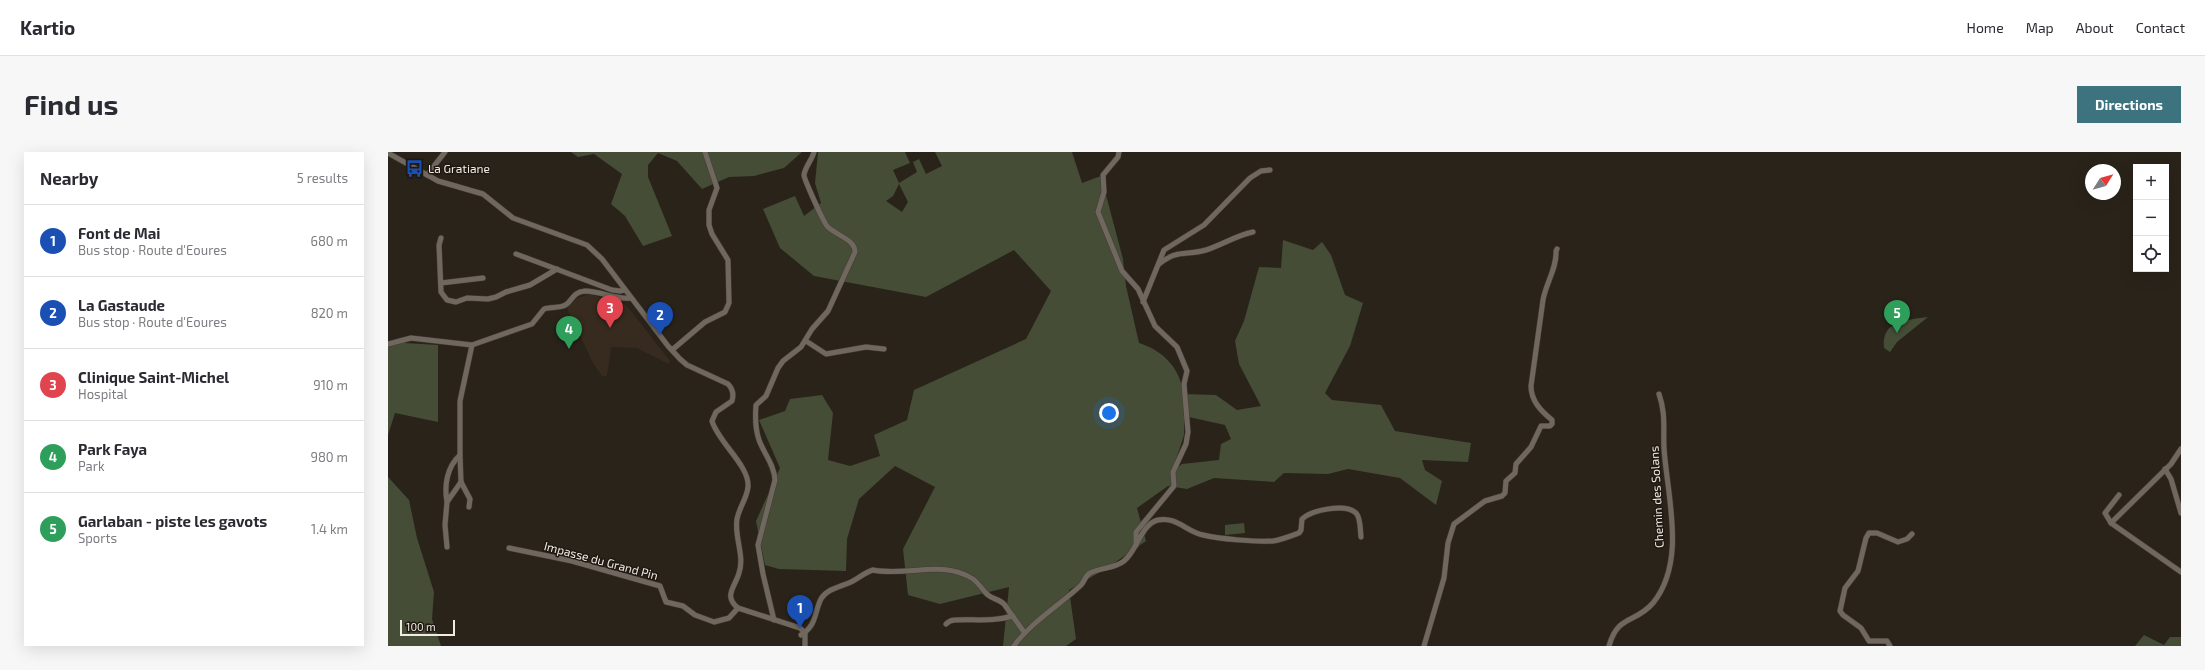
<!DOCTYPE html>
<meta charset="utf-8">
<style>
body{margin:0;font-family:"Exo 2",sans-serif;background:#f7f7f7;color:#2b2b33}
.controls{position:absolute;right:12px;top:12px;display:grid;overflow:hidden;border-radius:0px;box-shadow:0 4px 16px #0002}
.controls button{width:36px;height:36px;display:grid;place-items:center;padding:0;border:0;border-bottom:1px solid #e1e1e2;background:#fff;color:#2b2b33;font:20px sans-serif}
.compass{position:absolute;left:1697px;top:12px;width:36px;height:36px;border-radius:50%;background:#fff;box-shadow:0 4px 16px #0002;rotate:53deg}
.scale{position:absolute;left:12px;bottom:10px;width:55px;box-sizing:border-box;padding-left:4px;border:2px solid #f0ebe5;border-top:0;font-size:11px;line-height:14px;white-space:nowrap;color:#f0ebe5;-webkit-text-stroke:3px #201911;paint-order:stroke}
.you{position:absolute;left:721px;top:261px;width:14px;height:14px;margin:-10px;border:3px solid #fff;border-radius:50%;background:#1a73e8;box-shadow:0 0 0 6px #1a73e833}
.badge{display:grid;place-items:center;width:26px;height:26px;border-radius:50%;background:#3d737f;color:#fff;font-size:13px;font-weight:700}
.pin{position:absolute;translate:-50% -33px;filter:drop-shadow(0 1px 2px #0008)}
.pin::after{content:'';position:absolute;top:21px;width:14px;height:12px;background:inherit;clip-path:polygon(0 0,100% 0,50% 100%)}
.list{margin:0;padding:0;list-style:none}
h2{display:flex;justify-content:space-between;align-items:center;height:52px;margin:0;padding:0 16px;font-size:17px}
h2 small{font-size:13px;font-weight:400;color:#7c7c81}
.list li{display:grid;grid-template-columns:26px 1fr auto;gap:12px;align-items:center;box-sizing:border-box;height:72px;padding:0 16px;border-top:1px solid #e1e1e2}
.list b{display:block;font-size:15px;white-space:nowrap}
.list p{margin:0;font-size:13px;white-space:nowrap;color:#7c7c81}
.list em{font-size:13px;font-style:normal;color:#7c7c81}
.icon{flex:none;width:22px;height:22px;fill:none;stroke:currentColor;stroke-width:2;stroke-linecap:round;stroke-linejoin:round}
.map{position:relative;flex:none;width:1793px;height:494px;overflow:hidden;border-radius:0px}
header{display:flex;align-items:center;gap:24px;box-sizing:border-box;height:56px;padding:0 20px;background:#fff;border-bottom:1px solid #e1e1e2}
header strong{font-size:19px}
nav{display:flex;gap:22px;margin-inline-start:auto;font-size:14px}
.intro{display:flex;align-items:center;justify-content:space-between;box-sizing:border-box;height:96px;padding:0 24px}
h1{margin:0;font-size:28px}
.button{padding:10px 18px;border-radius:0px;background:#3d737f;color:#fff;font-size:14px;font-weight:700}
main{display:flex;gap:24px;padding:0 24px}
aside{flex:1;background:#fff;border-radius:0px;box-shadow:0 4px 16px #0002}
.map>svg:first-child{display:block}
.built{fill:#362b1e}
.green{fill:#454d36;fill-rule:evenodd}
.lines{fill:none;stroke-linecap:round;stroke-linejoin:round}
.minor-casing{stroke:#433d36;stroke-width:6}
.minor{stroke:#70685e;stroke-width:5}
.labels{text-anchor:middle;stroke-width:3;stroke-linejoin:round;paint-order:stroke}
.poi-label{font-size:12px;fill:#f0ebe5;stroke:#201911;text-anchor:start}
.street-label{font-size:12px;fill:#f0ebe5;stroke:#201911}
</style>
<header>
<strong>Kartio</strong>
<nav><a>Home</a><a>Map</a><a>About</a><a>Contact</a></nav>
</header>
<div class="intro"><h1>Find us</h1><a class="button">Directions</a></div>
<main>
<aside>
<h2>Nearby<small>5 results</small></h2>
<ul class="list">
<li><span class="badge" style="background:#1a4fb4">1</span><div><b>Font de Mai</b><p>Bus stop · Route d'Eoures</p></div><em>680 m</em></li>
<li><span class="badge" style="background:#1a4fb4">2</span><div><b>La Gastaude</b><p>Bus stop · Route d'Eoures</p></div><em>820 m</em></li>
<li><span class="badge" style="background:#e0444e">3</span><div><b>Clinique Saint-Michel</b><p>Hospital</p></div><em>910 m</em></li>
<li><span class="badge" style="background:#2e9e5b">4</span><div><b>Park Faya</b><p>Park</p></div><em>980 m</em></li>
<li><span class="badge" style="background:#2e9e5b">5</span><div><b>Garlaban - piste les gavots</b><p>Sports</p></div><em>1.4 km</em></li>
</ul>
</aside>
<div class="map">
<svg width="1793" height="494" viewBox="0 0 1793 494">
<rect width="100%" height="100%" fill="#2a231a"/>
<polygon class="built" points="202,142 238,153 282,209 281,212 249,196 223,195 219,224 214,224 205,211 179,156 189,146"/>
<g class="green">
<polygon points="183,0 414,0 396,16 366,24 341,25 314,37 289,9 270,1 260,13 260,25 284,84 255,94 237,64 223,52 234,22 206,2 190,5"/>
<path d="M430,0h87l5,11 -17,7 6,13 18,-11 -4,-10 6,-3 7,15 16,-8 -7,-14h137l10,31 19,-7 22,83 3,27 13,57c23,7 42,25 44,51l33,1 21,15 24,-4 -22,-42 -4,-23 9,-20 15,-54 22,1 2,-28 30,10 9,-8 9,13 14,40 18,8 -13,43 -25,47 7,7 49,5 14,26 76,12 -3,19 -46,-2 3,10 17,11 -6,24 -36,-27 -52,-9 -20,5 -44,-1 -10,9 -60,-4 -27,11 -19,-3 -31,22 9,33 -39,27 -38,22 7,49 -10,7h-63l6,-59 -69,17 -32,-9 -5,-46 32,-62 -40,-21 -36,33 -12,40 -1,32 -67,-2 -14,-4 -9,-44 24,-53 -21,-48 26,-9 5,-12 32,-4 11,18 -5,47 22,6 30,-10 -6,-21 33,-15 7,-30 112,-51 25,-48 -37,-41 -88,47 -112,-21 -34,-28 -17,-39 32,-13 9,20 17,-13 -6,-20zM511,32l9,18 -6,10 -16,-11 7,-5zM796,264l41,9 6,14 -10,5 -2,16 -37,4 -10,8 12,-37z"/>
<path d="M1540,165l-31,25 -7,10 -6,-4c-3,-28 23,-28 44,-31z"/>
<polygon points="0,190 50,193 50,270 7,261 0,283"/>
<polygon points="0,325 21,348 29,386 46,440 44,467 53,494 0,494"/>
<polygon points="856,371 857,381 837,383 837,373"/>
<polygon points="1756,483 1776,493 1782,485 1793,485 1793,494 1747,494"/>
</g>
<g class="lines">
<defs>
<g id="minor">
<polyline points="731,0 730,5 715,23 716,40 710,60 734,119 750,137 767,174 789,195 799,219 796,232 800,280 798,292 785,320 786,334 748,380 748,393"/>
<path d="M0,1l50,28 45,13 30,24 74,27 15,14 66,87 12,13 7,6 41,19c5,5 6,10 4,17l-16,11 -4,9c6,21 38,45 36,66 -1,11 -9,21 -11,32 -3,18 8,37 2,54 -4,14 -16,23 -1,35l62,20 5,5v13"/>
<polyline points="39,23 57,0"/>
<polyline points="53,86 51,93 53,140 59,148 68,150 79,146 100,147 108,145 118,140 142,133 169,117"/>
<polyline points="128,102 224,138 232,139 237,138"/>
<path d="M771,112c19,-15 26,-8 47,-14 16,-5 31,-15 47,-18"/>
<polyline points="53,131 95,126"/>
<polyline points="755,150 776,98 816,73 862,26 873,19 882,18"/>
<polyline points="418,189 438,202 478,195 496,197"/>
<polyline points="0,192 23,186 84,193"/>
<polyline points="284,198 317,170 337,160 341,151 340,108 324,82 321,73 321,58 329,36 317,0"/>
<polyline points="1793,297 1783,312 1723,371 1793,420"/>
<polyline points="72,303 73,330 82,347 81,355"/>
<polyline points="1777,317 1783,327 1793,361"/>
<path d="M73,330l-14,20c-3,-17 0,-35 13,-47v-54l12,-56 60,-21 12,-15c6,-2 13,-1 19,-3 9,-2 8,-14 22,-15 16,0 30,9 46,7"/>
<polyline points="59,350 57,373 59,395"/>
<polyline points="1723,371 1717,361 1731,343"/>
<polyline points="121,396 184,409 272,434 278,450 295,454 307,463 326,470 341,466 350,456"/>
<path d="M386,468l-11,-46 -5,-29 17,-65c-1,-16 -11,-26 -16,-40 -4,-12 -4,-23 -3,-35l10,-9 12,-28 5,-7 18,-14 11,-18 16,-18 27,-59c0,-13 -20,-17 -28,-26 -4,-5 -23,-47 -23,-51 1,-8 8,-15 10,-23"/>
<path d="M558,472c3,-3 5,-4 9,-4 21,-1 37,2 58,-4"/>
<path d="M413,483c15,-9 13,-20 19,-34 5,-12 20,-14 31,-19 7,-3 14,-10 22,-12 33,7 69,-11 100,9 6,4 9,11 15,16 4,4 11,4 16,9l20,28"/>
<path d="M626,494c15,-22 46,-41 67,-61 3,-3 4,-9 9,-12 11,-6 24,-4 34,-12 13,-10 17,-37 34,-41 18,-4 29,12 45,15 17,4 52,7 70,6 8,-1 18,-5 26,-8l2,-3 1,-11c10,-9 43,-16 54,-6 5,5 4,17 5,24"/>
<path d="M1036,494l20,-68 4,-35 6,-19 31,-23 17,-5 3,-3 1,-12 9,-8 1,-9 15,-17 10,-21h9l2,-2v-4c-11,-9 -21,-19 -21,-34l12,-86c3,-17 14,-32 13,-49l1,-2"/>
<path d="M1221,494c9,-32 26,-22 44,-43 34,-42 14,-107 11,-155 -1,-20 2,-34 -5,-54"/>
<polyline points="1502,494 1499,489 1481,489 1473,476 1455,463 1452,459 1457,436 1470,419 1478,386 1481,381 1489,381 1510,390 1519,387 1524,382"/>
</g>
</defs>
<use href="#minor" class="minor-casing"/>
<use href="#minor" class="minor"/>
</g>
<defs>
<symbol id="bus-bare" viewBox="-9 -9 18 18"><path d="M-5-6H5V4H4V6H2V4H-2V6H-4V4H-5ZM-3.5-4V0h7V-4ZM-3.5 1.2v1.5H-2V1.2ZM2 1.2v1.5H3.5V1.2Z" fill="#1a4fb4" stroke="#201911" stroke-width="2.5" paint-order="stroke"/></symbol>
</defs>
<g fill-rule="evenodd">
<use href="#bus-bare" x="14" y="4" width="25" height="25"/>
</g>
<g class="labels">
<g class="poi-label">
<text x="40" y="21">La Gratiane</text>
</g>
<g class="street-label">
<text transform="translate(1269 345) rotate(-93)" y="4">Chemin des Solans</text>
<text transform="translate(213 409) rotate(15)" y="4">Impasse du Grand Pin</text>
</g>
</g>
</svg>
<div class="controls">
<button>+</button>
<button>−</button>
<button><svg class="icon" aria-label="locate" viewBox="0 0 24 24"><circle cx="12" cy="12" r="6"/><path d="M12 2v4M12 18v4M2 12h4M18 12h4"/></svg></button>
</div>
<svg class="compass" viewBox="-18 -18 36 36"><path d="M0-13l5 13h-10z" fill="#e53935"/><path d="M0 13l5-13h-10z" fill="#7c7c81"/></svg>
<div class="scale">100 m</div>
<div class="you"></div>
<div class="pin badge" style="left:412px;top:476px;background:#1a4fb4">1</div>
<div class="pin badge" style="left:272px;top:183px;background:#1a4fb4">2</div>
<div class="pin badge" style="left:222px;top:176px;background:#e0444e">3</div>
<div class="pin badge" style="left:181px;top:197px;background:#2e9e5b">4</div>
<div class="pin badge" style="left:1509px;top:181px;background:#2e9e5b">5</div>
</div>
</main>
